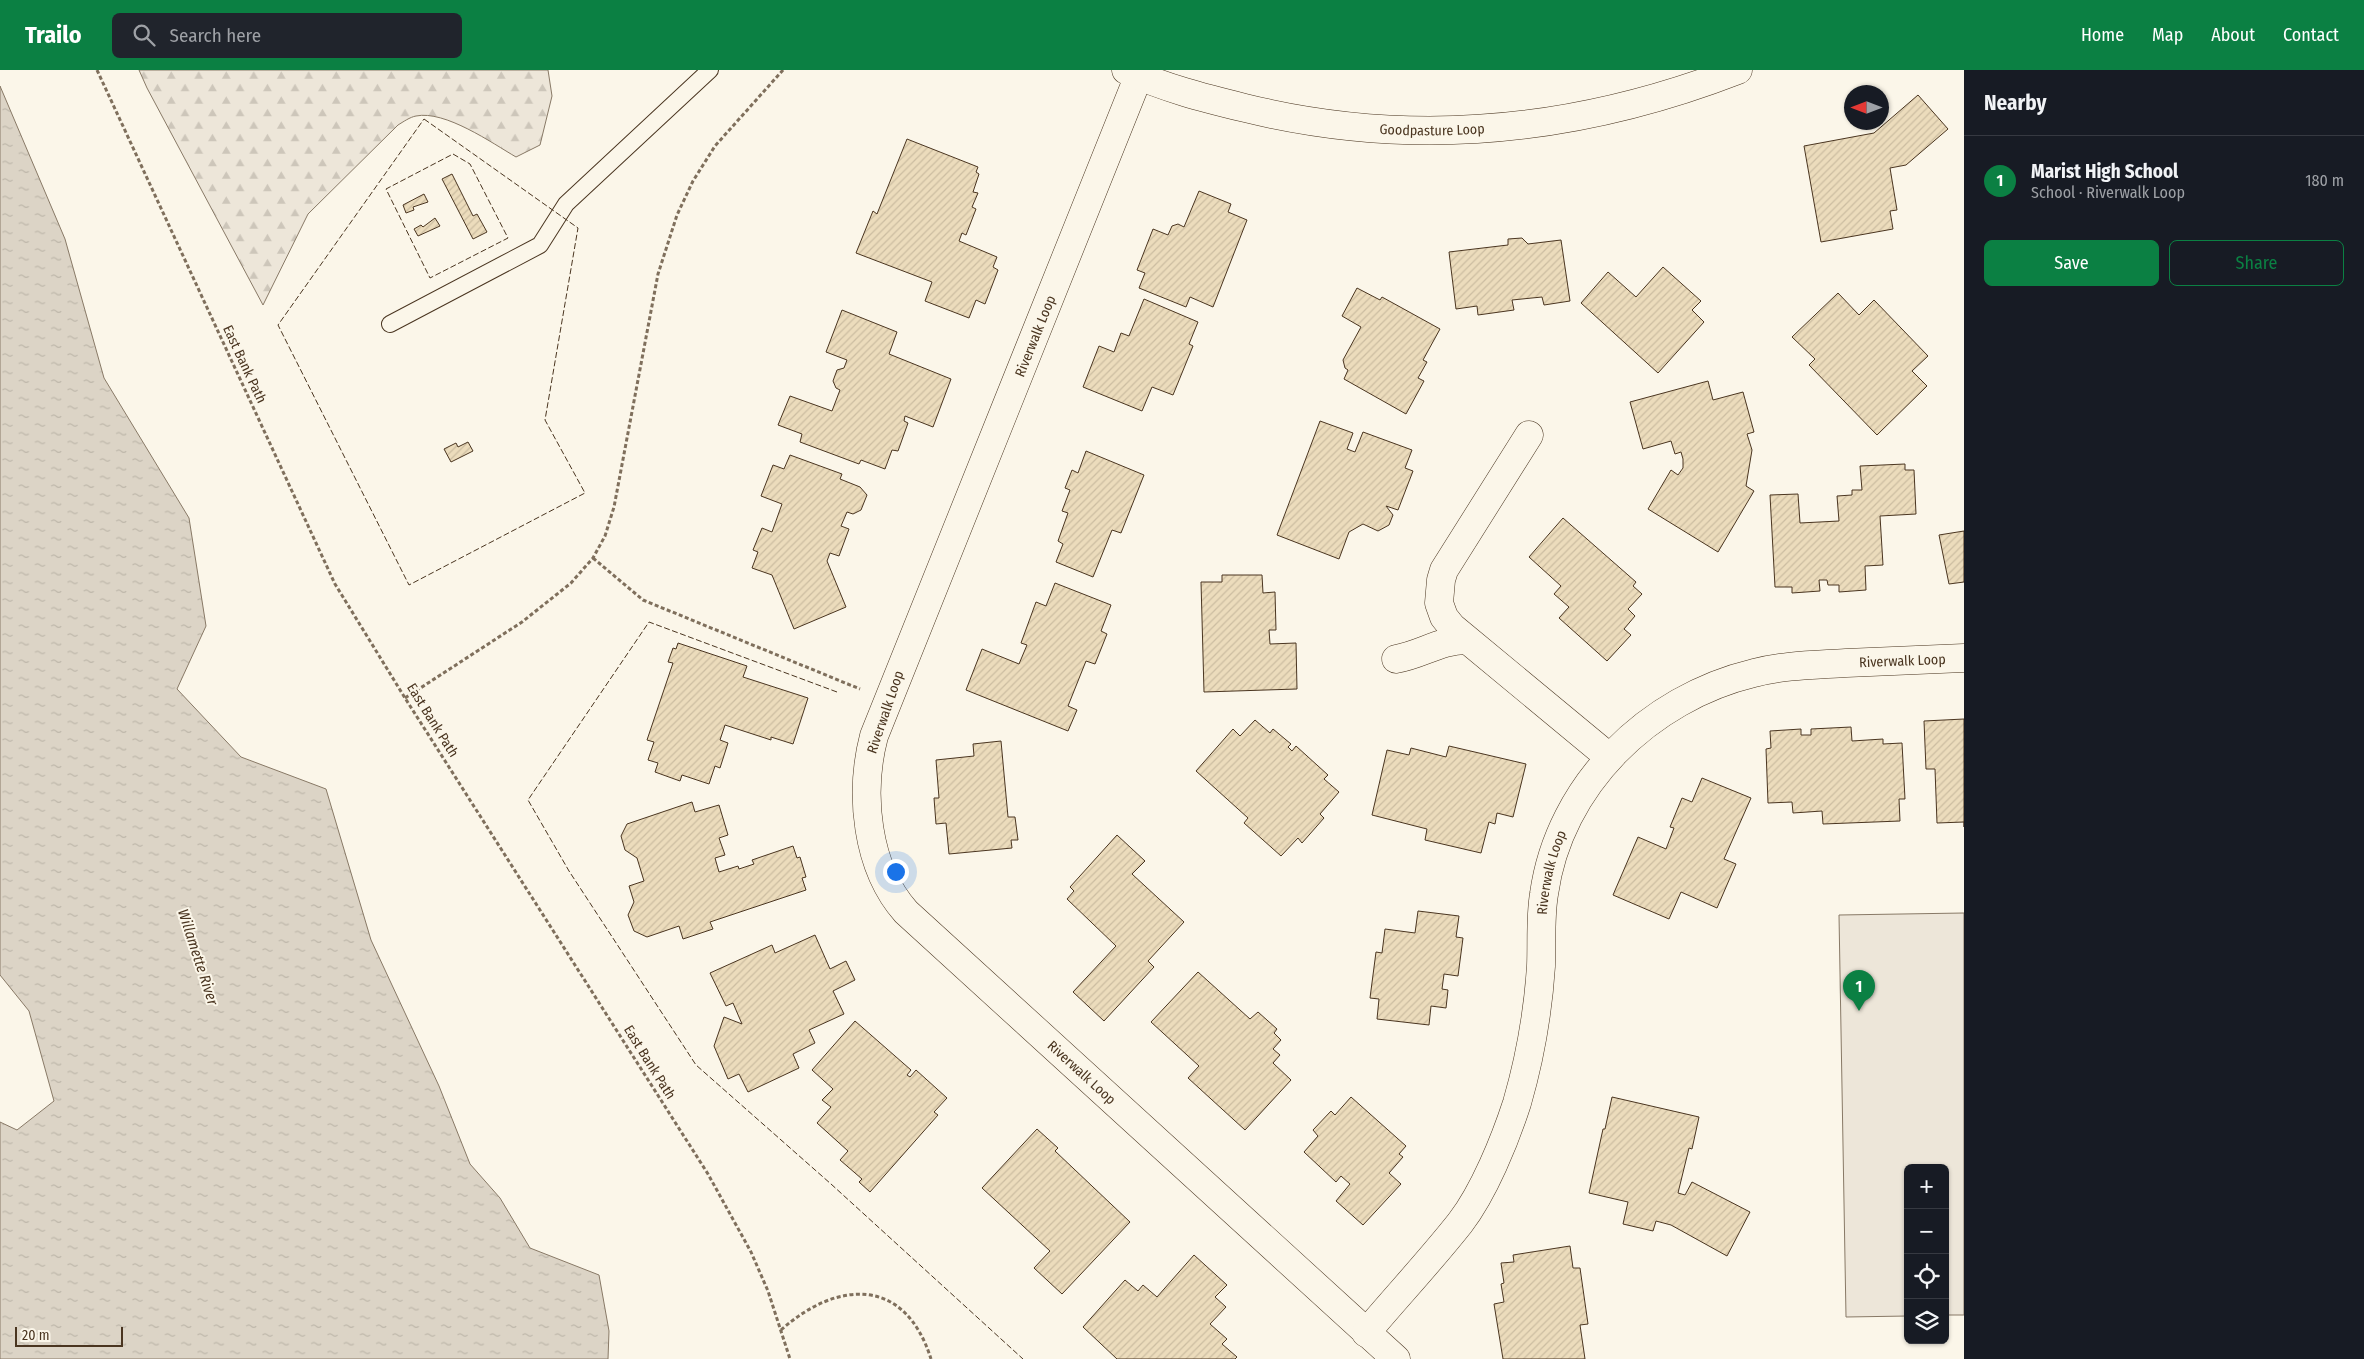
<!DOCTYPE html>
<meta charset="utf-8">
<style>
body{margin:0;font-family:"Fira Sans Condensed",sans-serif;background:#20242c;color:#f1f3f6}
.controls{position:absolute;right:15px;bottom:15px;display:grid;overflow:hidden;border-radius:8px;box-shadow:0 1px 4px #0004}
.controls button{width:45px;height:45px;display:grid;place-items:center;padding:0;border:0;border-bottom:1px solid #363941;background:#171b24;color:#f1f3f6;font:25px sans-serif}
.compass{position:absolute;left:1844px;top:15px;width:45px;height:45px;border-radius:50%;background:#171b24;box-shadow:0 1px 4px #0004;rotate:270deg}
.scale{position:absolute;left:15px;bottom:12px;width:108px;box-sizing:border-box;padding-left:5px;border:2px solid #4a3520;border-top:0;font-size:14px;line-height:18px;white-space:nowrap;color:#4a3520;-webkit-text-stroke:4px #fbf6e9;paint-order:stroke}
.you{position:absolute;left:895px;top:801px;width:18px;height:18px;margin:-12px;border:4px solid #fff;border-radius:50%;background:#1a73e8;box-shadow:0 0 0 8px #1a73e833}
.badge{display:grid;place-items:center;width:32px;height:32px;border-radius:50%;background:#0b8043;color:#fff;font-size:16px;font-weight:700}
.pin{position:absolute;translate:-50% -41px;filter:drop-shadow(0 1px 2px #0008)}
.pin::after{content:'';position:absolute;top:26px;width:18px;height:15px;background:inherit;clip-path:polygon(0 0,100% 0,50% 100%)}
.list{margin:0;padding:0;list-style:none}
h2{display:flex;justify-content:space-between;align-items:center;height:65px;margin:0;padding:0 20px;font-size:21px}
h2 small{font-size:16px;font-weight:400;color:#9ea1a6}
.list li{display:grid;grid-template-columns:32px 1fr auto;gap:15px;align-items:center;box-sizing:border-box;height:90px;padding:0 20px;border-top:1px solid #363941}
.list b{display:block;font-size:19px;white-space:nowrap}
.list p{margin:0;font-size:16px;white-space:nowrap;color:#9ea1a6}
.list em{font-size:16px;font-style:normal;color:#9ea1a6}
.actions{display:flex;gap:10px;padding:15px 20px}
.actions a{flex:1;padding:11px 0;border:1px solid #0b8043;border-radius:8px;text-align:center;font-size:18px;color:#0b8043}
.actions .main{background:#0b8043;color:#fff}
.icon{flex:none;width:28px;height:28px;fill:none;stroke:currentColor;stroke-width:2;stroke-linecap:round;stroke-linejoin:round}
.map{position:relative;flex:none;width:1964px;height:1289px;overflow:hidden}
header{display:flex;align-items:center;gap:30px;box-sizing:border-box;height:70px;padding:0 25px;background:#0b8043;color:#fff}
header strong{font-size:24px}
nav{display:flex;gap:28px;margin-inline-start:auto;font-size:18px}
.search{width:350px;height:45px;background:#20242c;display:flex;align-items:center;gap:12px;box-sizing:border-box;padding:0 18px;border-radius:8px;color:#9ea1a6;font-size:19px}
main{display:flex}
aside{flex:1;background:#171b24}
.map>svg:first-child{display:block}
.forest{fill:url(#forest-firs);stroke:#887966}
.pitch{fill:#ede6d9;stroke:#887966}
.water{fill:url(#water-ripples);stroke:#887966}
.building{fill:url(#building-hatch);stroke:#4a3520}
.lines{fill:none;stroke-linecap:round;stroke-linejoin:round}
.service-casing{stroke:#4a3520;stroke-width:18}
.minor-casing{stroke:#4a3520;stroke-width:29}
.tertiary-casing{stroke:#4a3520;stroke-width:29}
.path{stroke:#7f6f5c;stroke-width:3;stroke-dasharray:4 2.5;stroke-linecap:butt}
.service{stroke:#fbf6e9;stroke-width:16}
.minor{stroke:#fbf6e9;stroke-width:28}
.tertiary{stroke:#fbf6e9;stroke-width:28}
.fence{stroke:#4a3520;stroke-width:1;stroke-dasharray:6 2.5;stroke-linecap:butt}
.labels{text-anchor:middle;stroke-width:4;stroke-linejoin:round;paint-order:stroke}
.street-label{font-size:14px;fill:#4a3520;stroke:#fbf6e9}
.water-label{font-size:15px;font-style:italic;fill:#4a3520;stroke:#fbf6e9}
</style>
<header>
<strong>Trailo</strong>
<div class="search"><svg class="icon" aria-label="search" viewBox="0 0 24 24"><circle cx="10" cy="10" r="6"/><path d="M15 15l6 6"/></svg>Search here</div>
<nav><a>Home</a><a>Map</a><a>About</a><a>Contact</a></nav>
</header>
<main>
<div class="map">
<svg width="1964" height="1289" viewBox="0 0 1964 1289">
<defs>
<pattern id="forest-firs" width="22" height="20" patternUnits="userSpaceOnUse" patternTransform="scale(1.25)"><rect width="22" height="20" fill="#ede6d9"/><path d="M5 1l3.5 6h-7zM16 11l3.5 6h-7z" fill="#cdc6ba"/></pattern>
<pattern id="water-ripples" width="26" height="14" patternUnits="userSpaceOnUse" patternTransform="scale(1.25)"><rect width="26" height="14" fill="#dcd4c6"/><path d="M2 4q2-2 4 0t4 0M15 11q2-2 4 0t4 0" fill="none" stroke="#beb7aa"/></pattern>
<pattern id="building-hatch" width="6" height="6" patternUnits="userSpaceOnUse" patternTransform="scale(1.25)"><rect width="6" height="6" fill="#ecdcbc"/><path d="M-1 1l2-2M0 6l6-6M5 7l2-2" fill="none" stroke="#ccbda1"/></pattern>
</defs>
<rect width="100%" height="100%" fill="#fbf6e9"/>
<path class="forest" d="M139,0h409l4,26 -12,49 -24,12c-24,-14 -71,-47 -100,-41 -6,1 -13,6 -18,9l-90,89 -45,91 -116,-217z"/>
<polygon class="pitch" points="1964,843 1964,1245 1945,1245 1945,1098 1908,1098 1908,1246 1846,1247 1839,845"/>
<polygon class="water" points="0,16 65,169 104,308 189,448 206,556 177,619 241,687 326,719 371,870 439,1016 470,1094 500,1128 530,1178 599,1205 609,1261 608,1289 0,1289 0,1052 17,1060 54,1031 29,941 0,905"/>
<g class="building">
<polygon points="1918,25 1948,59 1906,95 1890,98 1897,140 1890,141 1893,159 1821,172 1804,76 1874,63"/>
<polygon points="907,69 978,97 976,102 979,104 973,122 978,123 972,137 976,139 966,165 962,163 959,171 997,187 993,197 998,200 985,234 976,230 969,248 925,231 932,212 856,183 873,141 877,144"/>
<polygon points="452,104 473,146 477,144 487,162 473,169 442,109"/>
<polygon points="1199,121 1231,134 1228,142 1247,150 1213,237 1190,227 1186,237 1139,218 1145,203 1137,200 1153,159 1168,165 1172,156 1178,154 1184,157"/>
<polygon points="424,124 428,132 413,137 414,140 406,143 403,135"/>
<polygon points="435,148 440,156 418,166 414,159 421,155 423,157"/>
<polygon points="1522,168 1528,174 1561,170 1570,231 1544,235 1542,227 1512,230 1514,240 1478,245 1477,236 1456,239 1449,182 1508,175 1508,169"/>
<polygon points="1663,197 1701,231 1692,240 1704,252 1658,303 1581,233 1608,202 1636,227"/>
<polygon points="1357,218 1380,230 1382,227 1440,259 1423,290 1427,292 1418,308 1424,311 1406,344 1344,309 1348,300 1345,298 1343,290 1361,257 1342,246"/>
<polygon points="1838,223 1859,245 1874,230 1928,286 1912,301 1927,316 1877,365 1809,295 1815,289 1792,267"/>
<polygon points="1144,229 1198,252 1189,274 1193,276 1173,325 1152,317 1142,341 1083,317 1099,276 1114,282 1121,263 1129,266"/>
<polygon points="842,240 897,262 889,284 951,309 933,357 905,346 904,351 908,353 898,381 892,380 885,399 861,390 859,394 800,372 802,364 778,355 790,326 832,341 840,320 836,318 833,311 837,300 844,298 847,290 826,282"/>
<polygon points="1708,311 1713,330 1743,322 1754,362 1747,364 1752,380 1746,416 1754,421 1718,482 1648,439 1671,400 1678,405 1683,398 1683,389 1681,382 1675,384 1671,371 1643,379 1630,332"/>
<polygon points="1320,351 1353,363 1347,379 1355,382 1363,362 1412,380 1405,398 1413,401 1398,440 1386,436 1393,445 1389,455 1378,461 1363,454 1349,462 1339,489 1277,465"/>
<polygon points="468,372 473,381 451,392 444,379 456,373 458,377"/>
<polygon points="1086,381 1144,405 1121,463 1112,460 1093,507 1056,492 1063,474 1058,471 1068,443 1062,441 1070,420 1065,418 1072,400 1078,403"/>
<polygon points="790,385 842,404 840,409 860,417 867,425 861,440 853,444 847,442 841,456 849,459 839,486 830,483 827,491 846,537 794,559 772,505 752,498 758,482 753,480 762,458 772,462 782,434 761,426 773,395 784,399"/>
<polygon points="1905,394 1905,400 1914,400 1916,444 1880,446 1883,495 1865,496 1866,520 1839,522 1839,515 1828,515 1827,510 1819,510 1820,521 1792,523 1792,517 1775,517 1770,425 1798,424 1800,453 1839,451 1837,426 1852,425 1852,420 1862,420 1860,396"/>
<polygon points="1563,448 1636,512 1633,516 1642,524 1628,539 1635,546 1624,559 1631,565 1607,591 1559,548 1569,537 1554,524 1561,516 1529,487"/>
<polygon points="1964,461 1964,512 1949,514 1939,465"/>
<polygon points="1222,505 1262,505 1263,523 1275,522 1276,560 1269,560 1270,574 1296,573 1297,619 1204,622 1201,512 1222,512"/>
<polygon points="1055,513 1111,535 1101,561 1107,564 1095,594 1086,591 1068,636 1077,640 1068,661 966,620 982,579 1019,594 1027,575 1021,573 1036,532 1046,536"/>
<polygon points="678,573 747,596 743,607 808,628 793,674 771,667 771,670 725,655 720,670 728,673 720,698 715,696 709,714 682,705 680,711 655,702 658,693 648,690 654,672 647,670 673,593 668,592 673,578 676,579"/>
<polygon points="1964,649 1964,757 1964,752 1937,753 1935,699 1926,699 1924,651"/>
<polygon points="1255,650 1270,663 1273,659 1291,674 1288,677 1292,681 1296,676 1328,705 1324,709 1339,722 1320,744 1324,748 1302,773 1298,768 1281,786 1244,753 1248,748 1196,701 1233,659 1240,666"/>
<polygon points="1851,657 1852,671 1883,669 1883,674 1902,673 1905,729 1899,729 1900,751 1823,754 1822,741 1793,743 1792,732 1768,733 1766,679 1771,678 1770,661 1801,659 1801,665 1811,665 1811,659"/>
<polygon points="1001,671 1008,747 1015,747 1018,770 1011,770 1012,778 949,784 946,753 936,754 934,728 939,728 936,690 974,686 973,674"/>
<polygon points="1449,676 1526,694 1513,747 1497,743 1495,754 1489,752 1481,783 1425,770 1427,759 1372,745 1387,680 1409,685 1411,678 1446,687"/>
<polygon points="1702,708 1751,728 1724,789 1736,794 1717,838 1681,822 1669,849 1613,825 1638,767 1666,779 1674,758 1670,757 1682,728 1692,732"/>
<polygon points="692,732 695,742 719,735 728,765 719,768 725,785 715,788 719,802 738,796 739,799 754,794 752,790 793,776 797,788 800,787 806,807 802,808 806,820 710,852 713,859 683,869 679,856 647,867 634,861 628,845 634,832 629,816 644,811 637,788 625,780 621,766 627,754"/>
<polygon points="1117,765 1145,791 1132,804 1184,852 1148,891 1154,897 1104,951 1073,922 1116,876 1067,829 1074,821 1070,817"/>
<polygon points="1418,841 1459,846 1456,867 1463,868 1458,906 1444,904 1442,919 1448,920 1446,938 1431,936 1429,955 1377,949 1379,929 1370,928 1376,882 1382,883 1385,859 1415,863"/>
<polygon points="815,865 830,899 846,891 855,910 833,921 844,944 809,960 815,973 793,984 799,998 748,1022 739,1004 728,1009 714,976 724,947 742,954 733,933 726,936 710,903 772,875 775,883"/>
<polygon points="1198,902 1250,949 1258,942 1277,959 1274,963 1281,970 1273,979 1280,985 1273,993 1291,1010 1245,1060 1188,1008 1199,996 1151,952"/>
<polygon points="855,951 911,1000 907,1005 910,1007 916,1000 947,1028 934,1042 938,1045 870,1122 859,1112 862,1109 840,1090 848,1081 817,1053 831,1037 822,1030 833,1019 812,1000"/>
<polygon points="1351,1027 1406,1076 1399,1084 1403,1087 1389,1103 1401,1114 1363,1155 1336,1131 1350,1114 1341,1106 1336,1112 1304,1082 1318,1066 1313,1060 1331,1041 1335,1045"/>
<polygon points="1612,1027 1699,1047 1692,1079 1689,1078 1678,1123 1685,1125 1692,1112 1750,1142 1727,1186 1671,1155 1656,1151 1653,1161 1623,1154 1628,1132 1589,1123 1603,1059 1605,1059"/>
<polygon points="1037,1059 1058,1078 1055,1081 1130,1152 1062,1224 1034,1198 1050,1181 982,1118"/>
<polygon points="1570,1176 1573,1198 1580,1198 1588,1254 1580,1255 1585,1289 1503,1289 1494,1234 1504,1232 1501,1214 1504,1213 1501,1193 1514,1192 1513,1185"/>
<polygon points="1194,1185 1227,1215 1215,1227 1226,1237 1210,1254 1227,1269 1222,1274 1237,1287 1235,1289 1117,1289 1083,1257 1125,1210 1138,1221 1143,1215 1157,1227"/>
</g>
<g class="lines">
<defs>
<polyline id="service" points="390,254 540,175 566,134 710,0"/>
<g id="minor">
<path id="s1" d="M1141,0l-267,666c-15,57 -8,131 32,176l490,447"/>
<polyline points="1529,365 1444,500 1441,510 1439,533 1444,547 1452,557 1609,687"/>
<path d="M1396,589c25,-4 44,-19 70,-19"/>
<path id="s2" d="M1366,1263c31,-37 64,-72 94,-110 24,-31 45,-83 57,-120 13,-45 21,-91 24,-137 1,-24 -1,-48 3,-72 15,-109 105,-196 210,-221 30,-8 61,-8 92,-10 39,-2 79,-3 118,-5"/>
</g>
<g id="tertiary">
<path id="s3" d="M1126,0c38,18 78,28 119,38 167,41 333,24 493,-38"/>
</g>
</defs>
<use href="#service" class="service-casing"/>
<use href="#minor" class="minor-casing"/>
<use href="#tertiary" class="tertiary-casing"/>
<g class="path">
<polyline points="97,0 335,514 405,628 708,1104 751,1182 768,1221 790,1289"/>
<polyline points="593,488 643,530 860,619"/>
<polyline points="405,628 522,552 571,513 593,488 605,466 614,437 658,204 677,145 693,111 715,76 783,0"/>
<path d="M781,1260c56,-50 124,-54 150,29"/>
</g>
<use href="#service" class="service"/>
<use href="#minor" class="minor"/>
<use href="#tertiary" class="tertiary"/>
<g class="fence">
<polygon points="424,49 578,158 545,350 585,423 409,515 278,255"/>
<polygon points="453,84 470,94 508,168 430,208 386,119"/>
<polyline points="837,622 649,552 528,730 569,801 696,995 831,1114 1023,1289"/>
</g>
</g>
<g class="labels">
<g class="street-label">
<text dy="5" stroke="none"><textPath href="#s3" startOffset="314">Goodpasture Loop</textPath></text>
<text transform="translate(1035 266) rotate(-68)" y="5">Riverwalk Loop</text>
<text transform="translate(245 294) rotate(65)" y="5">East Bank Path</text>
<text dy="5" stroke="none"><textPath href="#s2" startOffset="962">Riverwalk Loop</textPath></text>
<text transform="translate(885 642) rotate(-71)" y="5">Riverwalk Loop</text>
<text transform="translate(433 650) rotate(58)" y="5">East Bank Path</text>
<text dy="5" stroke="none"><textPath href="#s2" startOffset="512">Riverwalk Loop</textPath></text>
<text transform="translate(650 992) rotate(58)" y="5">East Bank Path</text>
<text dy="5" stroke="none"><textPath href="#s1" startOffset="1141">Riverwalk Loop</textPath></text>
</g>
<g class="water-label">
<text transform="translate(198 887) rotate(72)" y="5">Willamette River</text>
</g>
</g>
</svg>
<div class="controls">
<button>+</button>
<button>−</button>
<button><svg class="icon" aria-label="locate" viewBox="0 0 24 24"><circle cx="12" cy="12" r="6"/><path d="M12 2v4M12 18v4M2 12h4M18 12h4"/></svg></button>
<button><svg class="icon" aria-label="layers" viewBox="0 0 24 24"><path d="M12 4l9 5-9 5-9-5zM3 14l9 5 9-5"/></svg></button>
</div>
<svg class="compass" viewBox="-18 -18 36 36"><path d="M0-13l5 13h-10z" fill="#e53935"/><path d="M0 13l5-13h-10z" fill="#9ea1a6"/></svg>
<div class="scale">20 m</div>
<div class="you"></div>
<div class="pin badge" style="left:1859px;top:941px">1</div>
</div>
<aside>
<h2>Nearby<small></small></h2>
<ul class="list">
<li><span class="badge">1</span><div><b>Marist High School</b><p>School · Riverwalk Loop</p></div><em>180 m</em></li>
</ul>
<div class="actions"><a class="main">Save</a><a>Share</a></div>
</aside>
</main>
